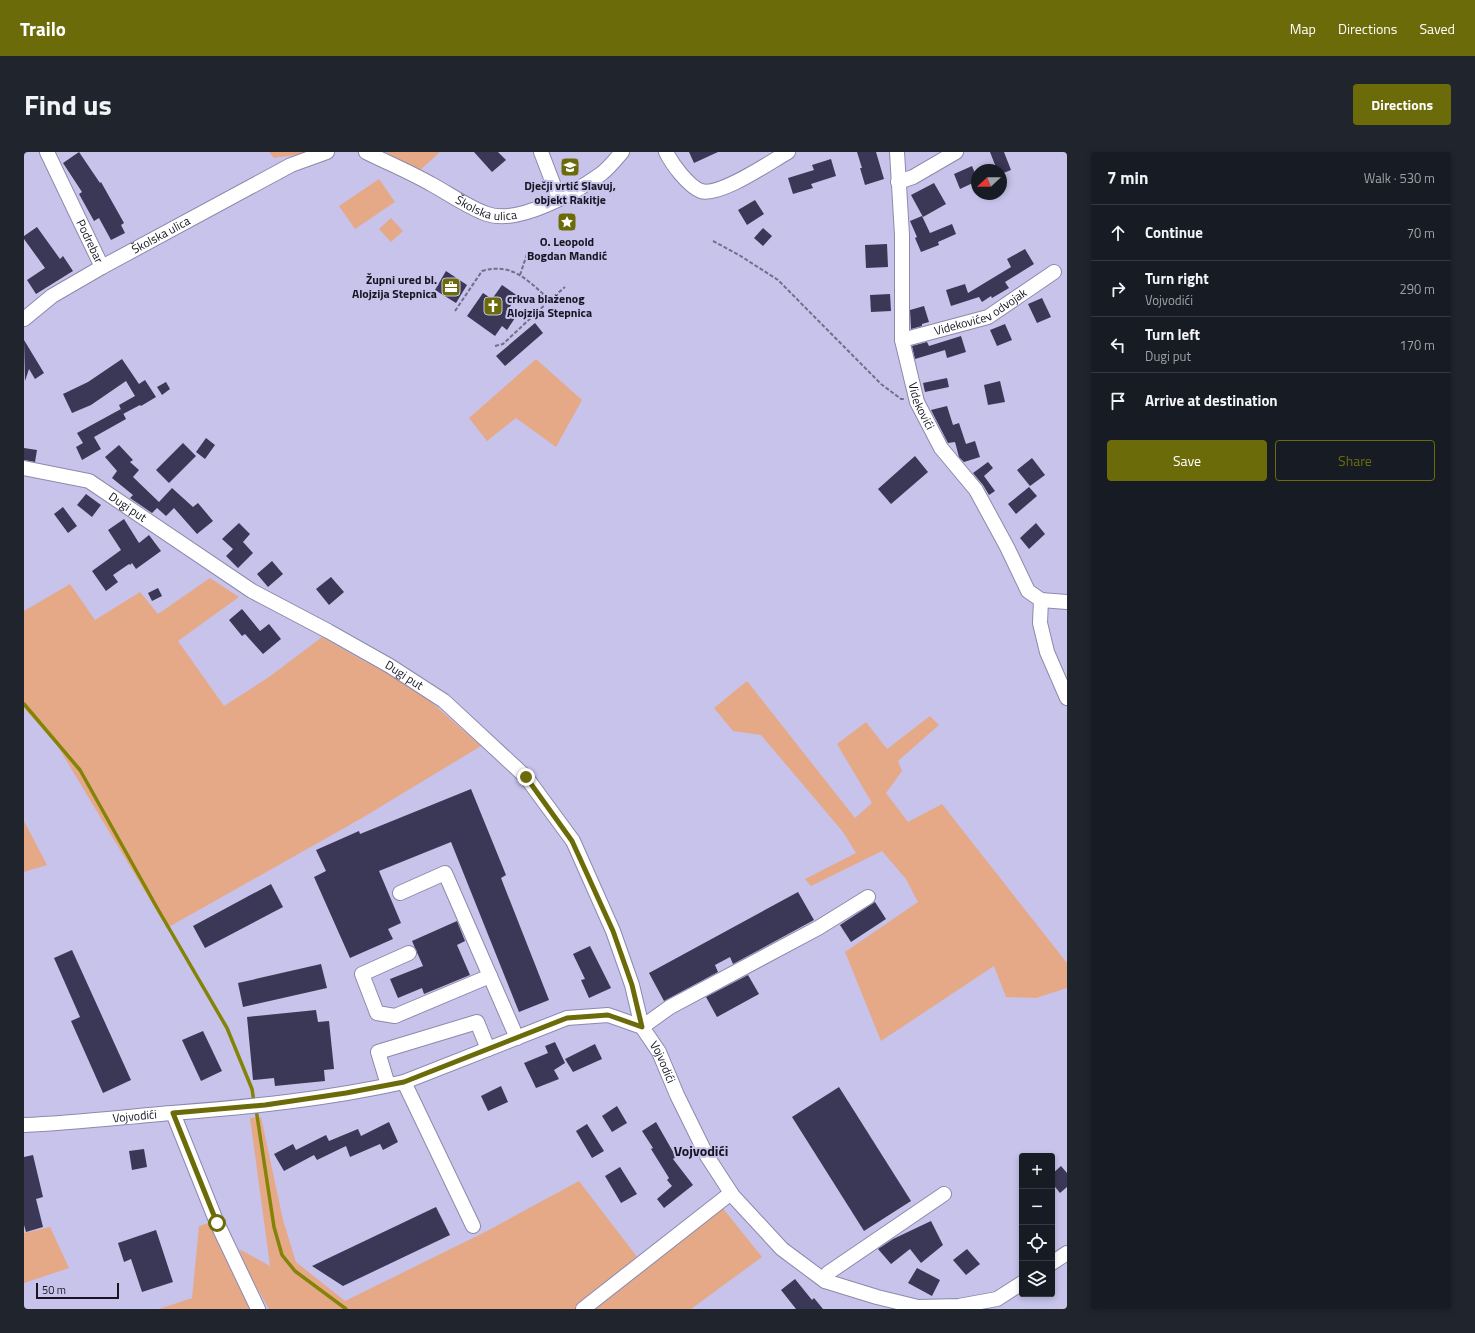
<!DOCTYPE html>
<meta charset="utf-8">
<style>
body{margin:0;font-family:"Titillium Web",sans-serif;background:#20242c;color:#f1f3f6}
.controls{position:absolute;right:12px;bottom:12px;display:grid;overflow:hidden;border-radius:4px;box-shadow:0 2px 6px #0003}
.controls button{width:36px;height:36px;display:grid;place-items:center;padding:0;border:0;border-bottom:1px solid #363941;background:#171b24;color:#f1f3f6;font:20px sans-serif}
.compass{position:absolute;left:947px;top:12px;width:36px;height:36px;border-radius:50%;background:#171b24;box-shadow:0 2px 6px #0003;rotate:248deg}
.scale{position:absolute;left:12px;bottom:10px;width:83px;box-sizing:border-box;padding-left:4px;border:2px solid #171523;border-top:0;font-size:11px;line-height:14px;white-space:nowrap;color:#171523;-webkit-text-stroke:3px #c7c3ea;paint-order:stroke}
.stop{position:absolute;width:12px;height:12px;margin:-9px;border:3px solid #6b6b09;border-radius:50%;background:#fff}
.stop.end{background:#6b6b09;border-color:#fff;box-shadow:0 1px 4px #0008}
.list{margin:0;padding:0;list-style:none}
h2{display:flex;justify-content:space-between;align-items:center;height:52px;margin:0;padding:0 16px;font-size:17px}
h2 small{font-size:13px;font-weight:400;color:#9ea1a6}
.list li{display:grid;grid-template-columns:26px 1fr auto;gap:12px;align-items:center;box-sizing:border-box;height:56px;padding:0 16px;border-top:1px solid #363941}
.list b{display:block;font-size:15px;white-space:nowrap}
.list p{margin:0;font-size:13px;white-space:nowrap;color:#9ea1a6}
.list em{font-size:13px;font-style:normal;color:#9ea1a6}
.actions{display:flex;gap:8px;padding:12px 16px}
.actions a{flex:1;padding:9px 0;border:1px solid #6b6b09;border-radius:4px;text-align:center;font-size:14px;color:#6b6b09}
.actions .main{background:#6b6b09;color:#fff}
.icon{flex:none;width:22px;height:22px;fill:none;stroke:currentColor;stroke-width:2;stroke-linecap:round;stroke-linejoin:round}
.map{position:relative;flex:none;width:1043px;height:1157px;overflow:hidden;border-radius:4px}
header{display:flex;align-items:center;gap:24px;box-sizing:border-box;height:56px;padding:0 20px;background:#6b6b09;color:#fff}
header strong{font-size:19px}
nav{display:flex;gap:22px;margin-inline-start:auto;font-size:14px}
.intro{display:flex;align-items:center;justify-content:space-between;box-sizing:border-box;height:96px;padding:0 24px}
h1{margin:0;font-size:28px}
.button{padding:10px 18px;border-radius:4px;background:#6b6b09;color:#fff;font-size:14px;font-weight:700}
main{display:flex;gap:24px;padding:0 24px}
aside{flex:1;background:#171b24;border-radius:4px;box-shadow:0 2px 6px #0003}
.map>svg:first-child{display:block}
.green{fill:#e6a988}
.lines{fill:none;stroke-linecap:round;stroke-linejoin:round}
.stream{stroke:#838307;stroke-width:3.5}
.building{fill:#3b3756}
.minor-casing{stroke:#8d89ad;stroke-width:16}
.path{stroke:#726f8a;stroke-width:2;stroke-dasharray:4 2;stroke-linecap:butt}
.minor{stroke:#fff;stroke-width:14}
.route{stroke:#6b6b09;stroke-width:5}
.labels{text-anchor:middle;stroke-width:4;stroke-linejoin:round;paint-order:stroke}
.poi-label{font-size:12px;font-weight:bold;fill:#171523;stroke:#c7c3ea}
.street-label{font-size:12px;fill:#171523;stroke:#c7c3ea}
.quarter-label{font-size:14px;font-weight:bold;fill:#171523;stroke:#c7c3ea}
</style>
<header>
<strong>Trailo</strong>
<nav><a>Map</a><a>Directions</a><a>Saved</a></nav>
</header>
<div class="intro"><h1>Find us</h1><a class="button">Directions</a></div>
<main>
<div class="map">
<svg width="1043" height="1157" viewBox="0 0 1043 1157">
<rect width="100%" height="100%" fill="#c7c3ea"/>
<g class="green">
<polygon points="245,0 281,0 277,2 250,6"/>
<polygon points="362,0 416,0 393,21"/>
<polygon points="355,27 371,50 331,77 315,54"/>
<polygon points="367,66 379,79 367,90 355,77"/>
<polygon points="512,207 558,248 532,295 492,266 463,289 445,266"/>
<polygon points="186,426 215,445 154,489 200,554 245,525 298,485 340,509 389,534 457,594 338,666 143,776 33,593 0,556 0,459 46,432 71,468 116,440 134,462"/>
<polygon points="723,529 831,666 848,651 813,592 842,570 863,597 906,564 915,573 874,609 878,619 862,641 884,670 918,652 1043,811 1043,836 1012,846 982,845 970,814 857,889 821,800 894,750 882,727 858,699 787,734 781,727 832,701 819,680 737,583 709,579 690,556"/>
<polygon points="0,669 23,713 0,720"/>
<polygon points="237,965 259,1068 272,1110 321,1149 463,1079 555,1029 620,1114 697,1054 738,1105 667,1157 245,1157 226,1124 215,1097 246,1114 226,966"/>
<polygon points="184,1071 229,1157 135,1157 168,1146 175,1074"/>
<polygon points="26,1075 45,1116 0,1131 0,1081"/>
</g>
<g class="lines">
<g class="stream">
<polyline points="0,552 56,618 132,754 203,876 228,937 230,950"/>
<polyline points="232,957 250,1075 258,1103 271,1119 322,1157"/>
</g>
</g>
<g class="building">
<polygon points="55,0 76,31 77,30 100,71 97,73 101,81 87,88 75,66 70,69 55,42 58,40 39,11"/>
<polygon points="450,0 474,0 482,8 468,20"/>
<polygon points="665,0 694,0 670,11"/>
<polygon points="833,0 852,0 860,27 841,33 836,16 838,16"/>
<polygon points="966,0 980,0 987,18 977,22 977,18 973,18"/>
<polygon points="807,7 812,24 787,32 789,36 769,42 764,26 790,18 788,13"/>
<polygon points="948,14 953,26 953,29 936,37 930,22"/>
<polygon points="910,31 922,52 899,65 887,43"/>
<polygon points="731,48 740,62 723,73 714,58"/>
<polygon points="898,64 906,81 928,72 932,82 914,90 915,93 897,100 891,86 893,85 886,69"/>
<polygon points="13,75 36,107 39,104 49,119 12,142 3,128 21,116 0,87 0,84"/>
<polygon points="739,76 748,84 739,94 730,86"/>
<polygon points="863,92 864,115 842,116 841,93"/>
<polygon points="1001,97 1010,112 981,130 985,136 968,146 967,144 958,150 955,145 927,154 922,138 941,132 944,141 987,115 983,107"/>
<polygon points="422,119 443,133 432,151 411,138"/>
<polygon points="478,133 494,144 482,160 491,166 483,178 478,174 471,184 443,164 459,141 468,147"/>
<polygon points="866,142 867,159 847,160 846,143"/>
<polygon points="1018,146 1027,165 1013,171 1004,152"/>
<polygon points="900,154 905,170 898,172 898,174 887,177 886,158"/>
<polygon points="511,171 519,181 481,214 472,204"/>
<polygon points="981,172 988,188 973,194 966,178"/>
<polygon points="937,184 942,200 923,206 921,198 891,207 888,194 903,190 905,194"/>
<polygon points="0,188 20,221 11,227 5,217 1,229"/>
<polygon points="98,207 115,232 121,228 132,245 117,254 116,253 99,262 95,253 111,244 102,229 67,253 48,261 39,242 64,230"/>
<polygon points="923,226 925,235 901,240 899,231"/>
<polygon points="976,229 981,250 964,253 960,233"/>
<polygon points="142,230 146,237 138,243 133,235"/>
<polygon points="923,254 929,273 935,271 942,292 951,289 956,305 940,310 935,305 931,290 924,291 907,258"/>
<polygon points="97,257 102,267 70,285 77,297 58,308 52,295 59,291 53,281"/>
<polygon points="182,286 191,293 181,307 172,300"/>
<polygon points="159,291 172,304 145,331 132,318"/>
<polygon points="95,293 109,308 106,310 115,318 109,325 135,350 148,336 169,355 174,351 189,369 173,382 150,356 142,364 133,356 128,361 106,346 109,343 88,326 93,319 81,305"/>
<polygon points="0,296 13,298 11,310 0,308"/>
<polygon points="891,304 904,320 867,352 854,337"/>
<polygon points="1008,306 1021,323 1006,334 993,318"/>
<polygon points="964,310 969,316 960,324 971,339 965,343 959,333 949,321"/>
<polygon points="1005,335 1013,344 992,362 984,352"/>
<polygon points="62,342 77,353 68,365 53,353"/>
<polygon points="39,355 53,374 44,381 30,362"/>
<polygon points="100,367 115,391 125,383 137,399 112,417 108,411 106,413 105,412 89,423 94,430 82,439 68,419 97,398 84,378"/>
<polygon points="215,371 226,382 219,390 229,401 214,416 202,404 209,397 198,387"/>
<polygon points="1012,371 1021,382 1005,397 996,386"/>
<polygon points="248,409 259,422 244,435 233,422"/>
<polygon points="307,425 320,440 305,453 292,437"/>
<polygon points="134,436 138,444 128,449 124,441"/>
<polygon points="218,457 236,479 245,472 257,487 239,502 221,482 218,484 205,468"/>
<polygon points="447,637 482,723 477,726 525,848 495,860 427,690 355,719 377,771 364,777 369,787 326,806 290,725 302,719 292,698 335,679 336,682"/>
<polygon points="247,732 259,755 181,796 169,774"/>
<polygon points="774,740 790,768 709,812 706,805 691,813 694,820 640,849 625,821"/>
<polygon points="851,750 862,767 827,790 816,773"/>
<polygon points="433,769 441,789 433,793 446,823 400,842 398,836 374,846 366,827 399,814 388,789"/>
<polygon points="566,794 587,836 565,846 557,828 561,827 549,802"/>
<polygon points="48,798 107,928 79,941 47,869 56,865 30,806"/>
<polygon points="297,812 303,836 219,855 214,831"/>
<polygon points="724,823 735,842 693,865 682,845"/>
<polygon points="292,858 294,870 305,869 310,917 300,918 301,929 251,934 250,926 229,928 223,865"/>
<polygon points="179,879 198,919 177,929 158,888"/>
<polygon points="531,890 541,911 530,918 535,927 512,936 500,911 524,901 521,894"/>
<polygon points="571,892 578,907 549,920 541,907"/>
<polygon points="477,934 484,950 464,959 457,944"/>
<polygon points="815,935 887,1049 840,1079 768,965"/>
<polygon points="593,954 603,971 588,980 578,964"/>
<polygon points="365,970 374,990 359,998 356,992 326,1005 322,994 293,1008 290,1003 260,1019 250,1002 269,992 272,998 302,983 305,989 334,977 337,984"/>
<polygon points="632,970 652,1005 649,1007 669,1033 640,1056 633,1047 648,1034 643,1028 645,1026 627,997 629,996 618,979"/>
<polygon points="563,972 580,999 568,1006 552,979"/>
<polygon points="120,997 123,1015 108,1018 105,999"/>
<polygon points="9,1003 19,1045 12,1047 19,1075 2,1080 0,1073 0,1005"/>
<polygon points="1037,1014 1043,1021 1043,1035 1036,1041 1028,1031 1028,1022"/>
<polygon points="596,1015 613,1042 597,1051 581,1024"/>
<polygon points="412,1055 426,1083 319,1134 288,1114"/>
<polygon points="907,1069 919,1093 897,1111 886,1097 867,1112 854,1097 869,1087"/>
<polygon points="132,1078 149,1130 118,1140 107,1107 100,1110 94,1091"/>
<polygon points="943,1097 956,1112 942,1123 929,1108"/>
<polygon points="893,1116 916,1128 908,1144 884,1131"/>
<polygon points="771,1127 788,1148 790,1146 799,1157 772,1157 757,1138"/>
</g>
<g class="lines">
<defs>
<g id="minor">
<path id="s1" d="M23,0l55,115"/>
<path id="s2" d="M342,0c22,11 44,20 65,32 17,9 38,24 56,30 32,11 89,-22 114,-40 8,-6 15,-15 21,-22"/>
<polyline points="517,0 535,47"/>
<path d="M642,0c6,12 22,34 35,39 19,6 69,-29 87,-39"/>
<path id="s3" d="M873,0l5,83v105l15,62 24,46 35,42 31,57 21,44 13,9 26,2"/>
<polyline points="874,30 889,25 932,0"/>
<path id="s4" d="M0,167l28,-23 50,-29 189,-102 36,-13"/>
<path id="s5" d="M878,188l86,-23 66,-45"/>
<path id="s6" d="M0,316l65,13 163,110 76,40 62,35 54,35 82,76 47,64 40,90 19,54 10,42 28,-20 148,-79 50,-31"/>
<polyline points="1017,448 1016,471 1023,500 1043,546"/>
<polyline points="376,741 421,721 493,886"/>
<polyline points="385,801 338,822 353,861 371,864 466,824"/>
<polyline points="380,930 449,1074"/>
<polyline points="364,933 354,900 453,870 464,897"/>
<polyline points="149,961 193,1071 234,1157"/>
<path id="s7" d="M0,973c50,-2 99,-8 148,-12 78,-6 156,-14 232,-31l163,-64 41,-3 34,12 17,25 18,43 30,61 26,40 49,53 43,32 52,16 41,10 41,-1 38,-7 25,-16"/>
<polyline points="1028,1111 1043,1101"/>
<polyline points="801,1129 804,1121 920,1042"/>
<polyline points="559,1157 707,1041"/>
</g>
</defs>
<use href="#minor" class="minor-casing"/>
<g class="path">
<polyline points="689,89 715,103 754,128 857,232 877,247 880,247"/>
<polyline points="496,123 504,99"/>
<path d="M431,159l27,-40c31,-9 46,10 68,29l15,-13"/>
<polyline points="471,194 479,192 526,148"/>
</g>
<use href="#minor" class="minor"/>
</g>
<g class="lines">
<polyline class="route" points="193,1071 149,961 241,953 322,941 380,930 543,866 584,863 618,875 608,833 589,779 548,689 502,625"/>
</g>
<defs>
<symbol id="school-square" viewBox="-11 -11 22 22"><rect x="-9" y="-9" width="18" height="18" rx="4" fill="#6b6b09" stroke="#c7c3ea"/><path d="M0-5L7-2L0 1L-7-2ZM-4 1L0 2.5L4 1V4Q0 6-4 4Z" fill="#fff"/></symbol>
<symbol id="sight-square" viewBox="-11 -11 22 22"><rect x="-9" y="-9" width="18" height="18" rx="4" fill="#6b6b09" stroke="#c7c3ea"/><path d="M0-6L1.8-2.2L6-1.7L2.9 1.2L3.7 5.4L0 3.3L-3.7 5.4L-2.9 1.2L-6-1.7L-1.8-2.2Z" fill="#fff"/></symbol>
<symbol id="office-square" viewBox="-11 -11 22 22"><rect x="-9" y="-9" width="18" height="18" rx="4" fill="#6b6b09" stroke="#c7c3ea"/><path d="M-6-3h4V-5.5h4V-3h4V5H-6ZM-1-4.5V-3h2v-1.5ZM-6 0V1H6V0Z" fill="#fff"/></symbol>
<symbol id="church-square" viewBox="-11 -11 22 22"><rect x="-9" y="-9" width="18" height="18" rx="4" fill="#6b6b09" stroke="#c7c3ea"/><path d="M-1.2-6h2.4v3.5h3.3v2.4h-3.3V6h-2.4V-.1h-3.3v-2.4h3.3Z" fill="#fff"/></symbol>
</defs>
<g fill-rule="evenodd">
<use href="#school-square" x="535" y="4" width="22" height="22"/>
<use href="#sight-square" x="532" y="59" width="22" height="22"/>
<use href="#office-square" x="416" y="124" width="22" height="22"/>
<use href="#church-square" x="458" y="143" width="22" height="22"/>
</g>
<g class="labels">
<g class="poi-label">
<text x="546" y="38">Dječji vrtić Slavuj,<tspan x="546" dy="14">objekt Rakitje</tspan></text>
<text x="543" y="94">O. Leopold<tspan x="543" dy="14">Bogdan Mandić</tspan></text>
<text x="413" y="132" text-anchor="end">Župni ured bl.<tspan x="413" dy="14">Alojzija Stepnica</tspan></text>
<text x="483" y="151" text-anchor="start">crkva blaženog<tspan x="483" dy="14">Alojzija Stepnica</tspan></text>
</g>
<g class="street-label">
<text dy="4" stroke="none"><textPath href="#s2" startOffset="134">Školska ulica</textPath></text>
<text dy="4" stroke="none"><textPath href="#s4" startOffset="161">Školska ulica</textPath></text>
<text dy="4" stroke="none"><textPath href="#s1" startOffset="99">Podrebar</textPath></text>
<text dy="4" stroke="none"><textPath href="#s5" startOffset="84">Videkovićev odvojak</textPath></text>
<text dy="4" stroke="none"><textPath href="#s3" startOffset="257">Videkovići</textPath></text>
<text dy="4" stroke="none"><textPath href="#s6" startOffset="113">Dugi put</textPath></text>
<text dy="4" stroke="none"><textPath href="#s6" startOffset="437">Dugi put</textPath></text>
<text dy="4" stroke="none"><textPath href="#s7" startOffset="676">Vojvodići</textPath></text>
<text dy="4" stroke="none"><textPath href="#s7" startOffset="111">Vojvodići</textPath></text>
</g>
<g class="quarter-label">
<text x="677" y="1004">Vojvodići</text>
</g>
</g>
</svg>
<div class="controls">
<button>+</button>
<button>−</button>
<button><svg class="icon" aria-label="locate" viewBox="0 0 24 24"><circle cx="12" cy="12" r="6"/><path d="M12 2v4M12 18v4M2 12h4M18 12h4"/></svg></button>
<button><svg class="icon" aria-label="layers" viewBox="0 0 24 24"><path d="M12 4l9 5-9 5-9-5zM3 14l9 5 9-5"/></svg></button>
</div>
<svg class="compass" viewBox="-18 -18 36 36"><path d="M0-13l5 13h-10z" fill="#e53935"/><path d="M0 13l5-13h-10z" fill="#9ea1a6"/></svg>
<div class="scale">50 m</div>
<div class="stop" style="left:193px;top:1071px"></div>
<div class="stop end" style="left:502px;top:625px"></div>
</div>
<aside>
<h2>7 min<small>Walk · 530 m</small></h2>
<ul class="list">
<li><svg class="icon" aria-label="ahead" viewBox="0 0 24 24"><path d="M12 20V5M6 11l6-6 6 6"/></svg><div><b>Continue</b></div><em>70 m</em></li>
<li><svg class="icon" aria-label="right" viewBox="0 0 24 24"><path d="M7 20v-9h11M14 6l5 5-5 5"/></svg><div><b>Turn right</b><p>Vojvodići</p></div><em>290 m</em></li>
<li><svg class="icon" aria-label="left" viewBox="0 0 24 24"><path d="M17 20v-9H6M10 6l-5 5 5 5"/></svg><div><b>Turn left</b><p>Dugi put</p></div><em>170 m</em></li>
<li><svg class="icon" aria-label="arrive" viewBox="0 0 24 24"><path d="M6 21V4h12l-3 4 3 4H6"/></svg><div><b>Arrive at destination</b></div></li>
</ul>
<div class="actions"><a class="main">Save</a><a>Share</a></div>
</aside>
</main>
